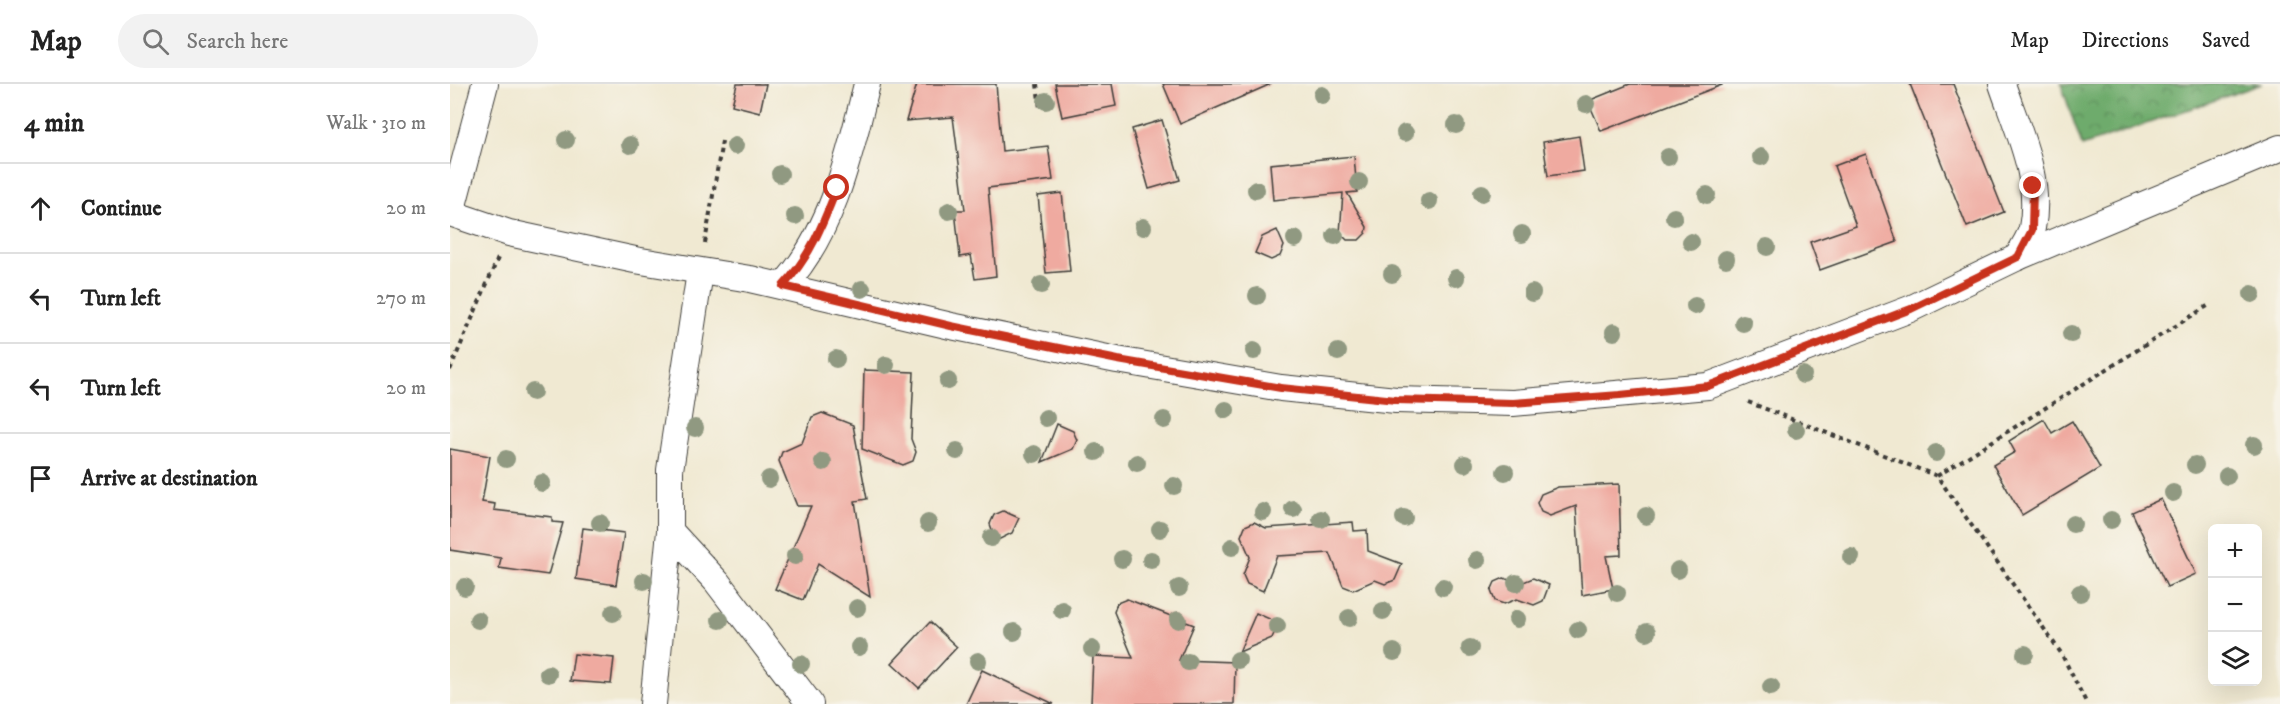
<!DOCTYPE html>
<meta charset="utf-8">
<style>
body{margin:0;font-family:"IM FELL DW Pica",serif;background:#f2f2f2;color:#222}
.controls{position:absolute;right:18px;bottom:18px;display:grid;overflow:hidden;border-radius:9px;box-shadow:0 6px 24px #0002}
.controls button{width:54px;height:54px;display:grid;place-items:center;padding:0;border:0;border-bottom:2px solid #e0e0e0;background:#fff;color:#222;font:30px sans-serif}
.stop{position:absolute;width:18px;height:18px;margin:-14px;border:4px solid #c8321e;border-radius:50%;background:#fff}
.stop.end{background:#c8321e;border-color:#fff;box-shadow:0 2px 6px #0008}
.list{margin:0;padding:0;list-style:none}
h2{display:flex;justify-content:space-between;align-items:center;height:78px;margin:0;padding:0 24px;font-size:26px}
h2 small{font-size:20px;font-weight:400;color:#767676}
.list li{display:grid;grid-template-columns:39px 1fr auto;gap:18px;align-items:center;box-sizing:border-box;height:90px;padding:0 24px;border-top:2px solid #e0e0e0}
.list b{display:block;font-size:22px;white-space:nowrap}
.list em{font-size:20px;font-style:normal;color:#767676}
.icon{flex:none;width:33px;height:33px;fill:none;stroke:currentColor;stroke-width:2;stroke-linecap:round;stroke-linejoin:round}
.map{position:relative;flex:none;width:1830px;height:620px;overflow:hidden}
header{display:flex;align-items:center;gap:36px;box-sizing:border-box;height:84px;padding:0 30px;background:#fff;border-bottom:2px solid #e0e0e0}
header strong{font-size:28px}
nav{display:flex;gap:33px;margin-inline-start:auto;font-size:21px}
.search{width:420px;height:54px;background:#f2f2f2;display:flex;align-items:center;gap:15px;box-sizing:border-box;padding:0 21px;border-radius:33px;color:#767676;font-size:22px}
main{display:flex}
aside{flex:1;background:#fff}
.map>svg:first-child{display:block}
.forest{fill:url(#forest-crowns);stroke:#456444;stroke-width:1.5}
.building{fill:#efaaa0}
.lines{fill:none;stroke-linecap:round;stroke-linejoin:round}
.street-casing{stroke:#3c3b37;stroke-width:28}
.path{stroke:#3c3b37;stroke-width:4;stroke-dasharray:4.5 4.5;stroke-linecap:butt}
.street{stroke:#fff;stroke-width:26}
.tree{fill:#909981}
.route{stroke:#c8321e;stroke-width:8}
</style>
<header>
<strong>Map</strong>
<div class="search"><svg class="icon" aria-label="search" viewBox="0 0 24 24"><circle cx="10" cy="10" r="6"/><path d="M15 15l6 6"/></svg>Search here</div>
<nav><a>Map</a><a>Directions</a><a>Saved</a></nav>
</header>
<main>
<aside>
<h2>4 min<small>Walk · 310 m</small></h2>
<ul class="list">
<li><svg class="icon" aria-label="ahead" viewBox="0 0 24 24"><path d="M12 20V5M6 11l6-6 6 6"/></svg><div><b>Continue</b></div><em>20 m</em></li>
<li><svg class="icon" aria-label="left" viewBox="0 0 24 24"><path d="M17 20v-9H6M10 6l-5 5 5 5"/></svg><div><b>Turn left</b></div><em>270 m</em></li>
<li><svg class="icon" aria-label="left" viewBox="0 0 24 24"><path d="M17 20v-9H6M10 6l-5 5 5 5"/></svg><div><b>Turn left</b></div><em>20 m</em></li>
<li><svg class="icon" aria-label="arrive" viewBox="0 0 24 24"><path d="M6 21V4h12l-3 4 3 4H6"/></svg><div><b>Arrive at destination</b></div></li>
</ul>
</aside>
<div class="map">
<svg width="1830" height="620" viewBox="0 0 1830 620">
<defs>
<pattern id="forest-crowns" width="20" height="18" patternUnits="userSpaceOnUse" patternTransform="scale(1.5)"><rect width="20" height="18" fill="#6eab6c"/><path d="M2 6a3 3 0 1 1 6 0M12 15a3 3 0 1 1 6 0" fill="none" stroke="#5a8a58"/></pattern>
</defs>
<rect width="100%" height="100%" fill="#f7f3e8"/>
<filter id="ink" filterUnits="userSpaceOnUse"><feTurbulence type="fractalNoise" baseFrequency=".0167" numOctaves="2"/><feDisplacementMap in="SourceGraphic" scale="12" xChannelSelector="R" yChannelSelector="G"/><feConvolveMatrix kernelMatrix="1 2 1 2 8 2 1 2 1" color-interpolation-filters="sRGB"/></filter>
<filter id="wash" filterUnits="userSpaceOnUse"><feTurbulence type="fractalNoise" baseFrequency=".008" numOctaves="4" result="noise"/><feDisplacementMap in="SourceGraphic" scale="24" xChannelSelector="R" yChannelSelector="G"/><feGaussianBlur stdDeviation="1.35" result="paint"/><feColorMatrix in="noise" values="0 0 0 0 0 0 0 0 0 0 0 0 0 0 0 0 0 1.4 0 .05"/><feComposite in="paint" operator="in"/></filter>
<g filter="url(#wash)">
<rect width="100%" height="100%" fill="#f0e9d2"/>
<polygon class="forest" points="1611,0 1812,0 1632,62"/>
<g id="blocks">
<g class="building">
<polygon points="287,0 316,0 310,28 282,21"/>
<polygon points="467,0 546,0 552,67 598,62 603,96 538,104 546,192 525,195 521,171 510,173 505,126 515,126 503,33 456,37"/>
<polygon points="605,0 662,0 666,22 612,33"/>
<polygon points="713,0 821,0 730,40"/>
<polygon points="1180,0 1272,0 1272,1 1151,47 1138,17"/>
<polygon points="1460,0 1503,0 1554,128 1517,143"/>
<polygon points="712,36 730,96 699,105 682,45"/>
<polygon points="1129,52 1134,87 1098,92 1093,58"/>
<polygon points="1416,70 1447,158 1370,186 1360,158 1406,142 1384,82"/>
<polygon points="904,72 907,108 897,109 917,143 916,149 909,156 897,156 890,149 893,109 823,116 820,80"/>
<polygon points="612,109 620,187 596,189 588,112"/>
<polygon points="827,146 834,162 830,172 821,176 805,169 812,153"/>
<polygon points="414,286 464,288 461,355 466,368 463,377 453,381 412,365"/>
<polygon points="372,329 403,341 417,415 405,417 420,513 368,480 353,516 325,505 361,422 347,422 329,377 332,368 352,359 362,333"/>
<polygon points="1594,335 1602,349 1622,337 1650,384 1572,431 1543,381 1565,368 1559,357"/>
<polygon points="607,340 623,347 627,356 623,365 592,378"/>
<polygon points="0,365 40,372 32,418 45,420 44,426 102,433 102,438 113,439 98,491 49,484 51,474 0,466"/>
<polygon points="1169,400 1171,471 1156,472 1163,505 1132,511 1126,422 1100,432 1091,428 1087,419 1091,410 1108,403"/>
<polygon points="1711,415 1746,490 1717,503 1682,428"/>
<polygon points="553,427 569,434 562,449 546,457 540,440 544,431"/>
<polygon points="804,438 816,444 903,438 904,447 917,446 918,467 952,480 945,496 935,500 925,496 903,506 893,502 880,469 827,472 813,507 797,500 793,491 800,473 791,452 795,442"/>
<polygon points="133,444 174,449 166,501 126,495"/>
<polygon points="1054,494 1069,500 1083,494 1099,501 1093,517 1084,521 1067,515 1054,520 1045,517 1041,507 1045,498"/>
<polygon points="677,515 744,541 729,576 785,578 784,620 641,620 643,572 683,574 664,528 667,519"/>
<polygon points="806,529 822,536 826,545 822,554 789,568"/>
<polygon points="480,538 507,563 469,604 442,579"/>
<polygon points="124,570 164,574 161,600 120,597"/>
<polygon points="532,586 604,620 516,620"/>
</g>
</g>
</g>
<g filter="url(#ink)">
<use href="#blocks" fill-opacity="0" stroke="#3c3b37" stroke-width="1.5"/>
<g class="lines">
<defs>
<g id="street">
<path d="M1552,0c15,45 40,94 30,144 -2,10 -10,20 -14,29"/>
<polyline points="0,129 59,149 185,176 300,195 501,242 667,276 831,304 946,316 1063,319 1258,302 1460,225 1568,173 1830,64"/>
<polyline points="1,129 35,0"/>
<polyline points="250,188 220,386 220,447 267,498 360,620"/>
<path d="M333,202c50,-54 67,-133 84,-202"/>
<polyline points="203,620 220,447"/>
</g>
</defs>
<use href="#street" class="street-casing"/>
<g class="path">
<polyline points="587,0 590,25"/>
<polyline points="255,159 272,57"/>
<polyline points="0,286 48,174"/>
<polyline points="1298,318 1487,392 1611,569 1637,620"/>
<polyline points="1487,392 1759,221"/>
</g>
<use href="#street" class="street"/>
</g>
<g class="tree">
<circle cx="872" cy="11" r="9"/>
<circle cx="596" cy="17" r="9"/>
<circle cx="1136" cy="20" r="9"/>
<circle cx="1006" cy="41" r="9"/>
<circle cx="955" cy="49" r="9"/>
<circle cx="116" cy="56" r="9"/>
<circle cx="180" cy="61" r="9"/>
<circle cx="285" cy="62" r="9"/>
<circle cx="1218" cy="73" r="9"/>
<circle cx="1311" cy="73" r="9"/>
<circle cx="330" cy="90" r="9"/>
<circle cx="909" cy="98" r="9"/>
<circle cx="806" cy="106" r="9"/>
<circle cx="1032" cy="109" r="9"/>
<circle cx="1257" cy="111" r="9"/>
<circle cx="979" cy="117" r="9"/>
<circle cx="499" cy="127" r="9"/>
<circle cx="345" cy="132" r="9"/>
<circle cx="1224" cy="133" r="9"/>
<circle cx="693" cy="143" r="9"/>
<circle cx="1072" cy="150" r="9"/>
<circle cx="885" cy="152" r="9"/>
<circle cx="845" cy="155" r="9"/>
<circle cx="1241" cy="158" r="9"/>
<circle cx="1317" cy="163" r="9"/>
<circle cx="1276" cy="175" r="9"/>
<circle cx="942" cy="190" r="9"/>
<circle cx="1006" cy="194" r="9"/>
<circle cx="591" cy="201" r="9"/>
<circle cx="412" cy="205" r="9"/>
<circle cx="1082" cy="209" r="9"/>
<circle cx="1802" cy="210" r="9"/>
<circle cx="807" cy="212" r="9"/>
<circle cx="1245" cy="222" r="9"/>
<circle cx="1293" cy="239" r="9"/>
<circle cx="1164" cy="248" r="9"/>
<circle cx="1621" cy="250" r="9"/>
<circle cx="804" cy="267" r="9"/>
<circle cx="888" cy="268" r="9"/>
<circle cx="386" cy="275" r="9"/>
<circle cx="436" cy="281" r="9"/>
<circle cx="1353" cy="291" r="9"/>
<circle cx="498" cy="297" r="9"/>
<circle cx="83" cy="308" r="9"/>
<circle cx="776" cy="326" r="9"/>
<circle cx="596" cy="334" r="9"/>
<circle cx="714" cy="336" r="9"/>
<circle cx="245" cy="344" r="9"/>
<circle cx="1346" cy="346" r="9"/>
<circle cx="1804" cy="361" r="9"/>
<circle cx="507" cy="367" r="9"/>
<circle cx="646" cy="368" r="9"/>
<circle cx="1486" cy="369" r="9"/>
<circle cx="584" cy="370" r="9"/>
<circle cx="56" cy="375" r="9"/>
<circle cx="373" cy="378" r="9"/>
<circle cx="687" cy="379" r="9"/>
<circle cx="1015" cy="380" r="9"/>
<circle cx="1745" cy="381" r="9"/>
<circle cx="1055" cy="388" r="9"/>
<circle cx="1777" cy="392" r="9"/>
<circle cx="319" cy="395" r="9"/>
<circle cx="92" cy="399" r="9"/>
<circle cx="724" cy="402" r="9"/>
<circle cx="1723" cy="409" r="9"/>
<circle cx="843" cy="425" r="9"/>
<circle cx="813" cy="428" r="9"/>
<circle cx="1196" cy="432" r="9"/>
<circle cx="954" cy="434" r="9"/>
<circle cx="871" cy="435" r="9"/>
<circle cx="1661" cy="436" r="9"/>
<circle cx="150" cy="439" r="9"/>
<circle cx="478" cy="439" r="9"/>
<circle cx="1623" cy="440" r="9"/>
<circle cx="710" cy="445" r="9"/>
<circle cx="541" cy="454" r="9"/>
<circle cx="782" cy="463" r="9"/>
<circle cx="345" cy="472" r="9"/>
<circle cx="1401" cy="473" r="9"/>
<circle cx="672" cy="475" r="9"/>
<circle cx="701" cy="476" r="9"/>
<circle cx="1027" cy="476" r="9"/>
<circle cx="1228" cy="486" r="9"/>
<circle cx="194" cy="497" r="9"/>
<circle cx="1066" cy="499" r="9"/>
<circle cx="15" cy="503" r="9"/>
<circle cx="993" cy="503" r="9"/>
<circle cx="729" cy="504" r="9"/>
<circle cx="1167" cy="509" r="9"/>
<circle cx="1630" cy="509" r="9"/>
<circle cx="407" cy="524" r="9"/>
<circle cx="612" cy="526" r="9"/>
<circle cx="933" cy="527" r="9"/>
<circle cx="163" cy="529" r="9"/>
<circle cx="899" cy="534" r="9"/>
<circle cx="1067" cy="535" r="9"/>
<circle cx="28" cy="536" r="9"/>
<circle cx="270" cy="536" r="9"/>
<circle cx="728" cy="536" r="9"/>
<circle cx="827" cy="542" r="9"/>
<circle cx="1128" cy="546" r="9"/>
<circle cx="564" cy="548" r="9"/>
<circle cx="1197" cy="548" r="9"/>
<circle cx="409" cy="563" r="9"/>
<circle cx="1020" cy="564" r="9"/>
<circle cx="642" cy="565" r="9"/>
<circle cx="944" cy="568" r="9"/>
<circle cx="1575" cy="570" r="9"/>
<circle cx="788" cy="576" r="9"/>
<circle cx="528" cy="577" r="9"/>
<circle cx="738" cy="578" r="9"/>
<circle cx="351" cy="580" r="9"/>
<circle cx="98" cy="590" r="9"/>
<circle cx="1321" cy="603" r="9"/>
</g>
</g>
<g class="lines" filter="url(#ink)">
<path class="route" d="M387,104c-14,36 -27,69 -54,98l168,40 167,34 163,28 115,12 117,3 107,-8 88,-9 203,-77 107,-52 14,-27 1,-44"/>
</g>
</svg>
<div class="controls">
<button>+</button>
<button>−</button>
<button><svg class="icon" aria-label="layers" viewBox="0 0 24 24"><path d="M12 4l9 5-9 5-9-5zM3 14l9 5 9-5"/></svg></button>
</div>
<div class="stop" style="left:387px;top:104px"></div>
<div class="stop end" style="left:1583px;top:102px"></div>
</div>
</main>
